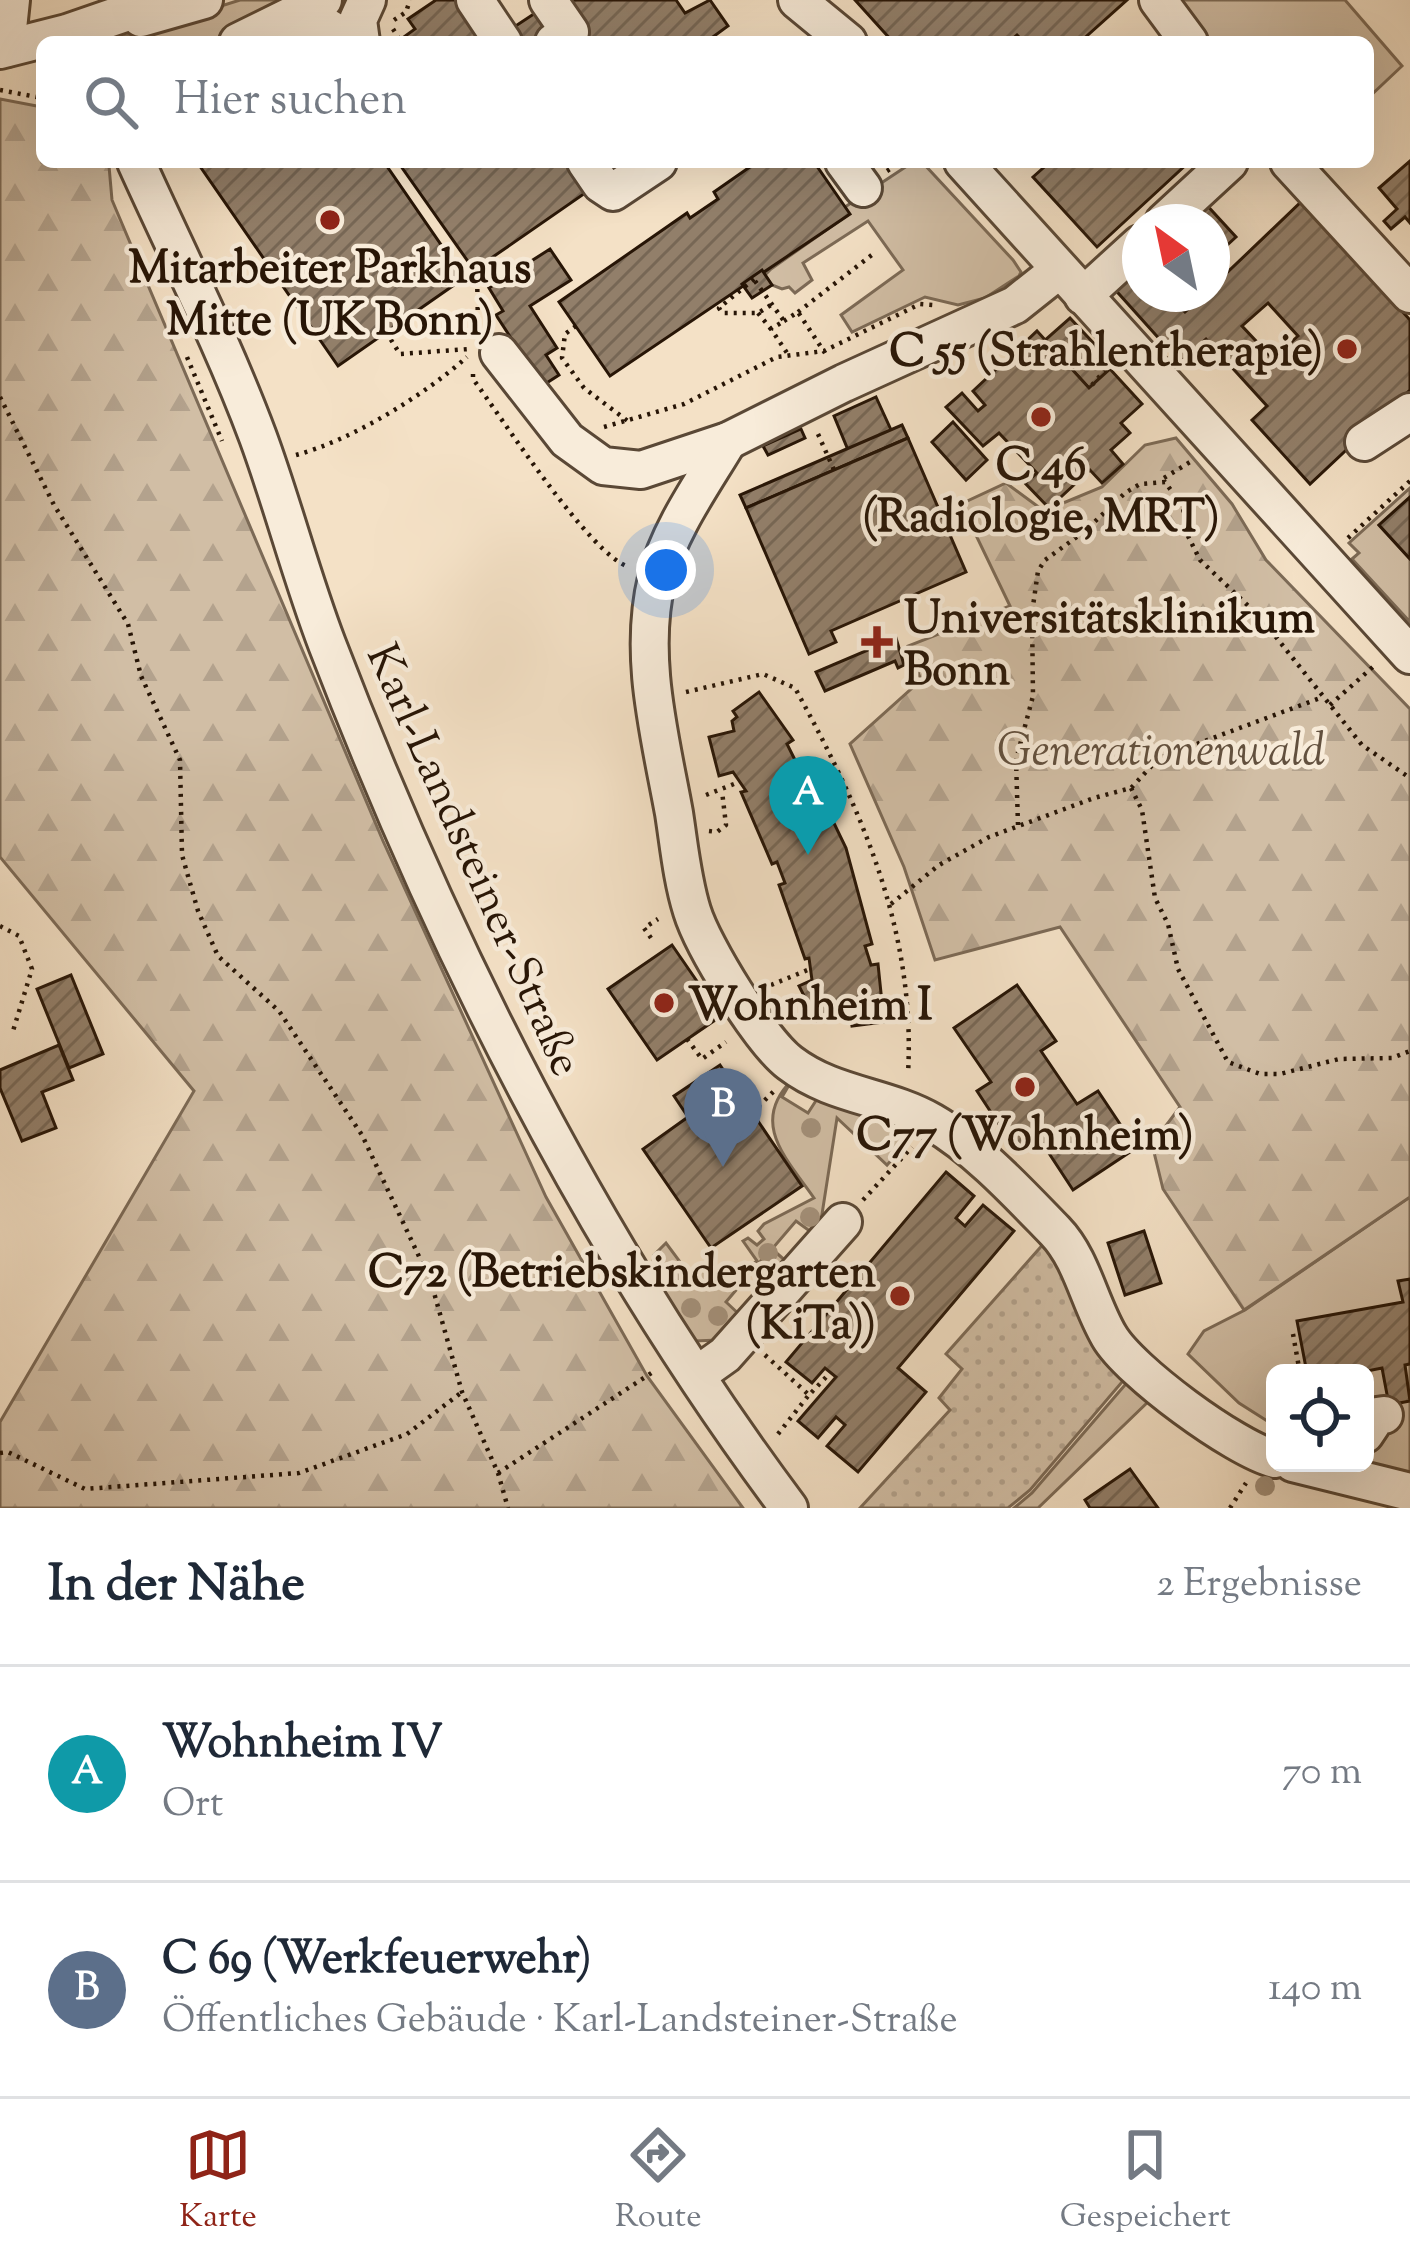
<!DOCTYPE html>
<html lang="de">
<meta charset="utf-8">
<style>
body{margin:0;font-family:"Sorts Mill Goudy",serif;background:#f6f6f7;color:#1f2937}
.controls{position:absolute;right:36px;bottom:36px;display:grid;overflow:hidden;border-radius:18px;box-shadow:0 12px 48px #0002}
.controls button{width:108px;height:108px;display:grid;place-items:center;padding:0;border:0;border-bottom:3px solid #e0e1e3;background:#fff;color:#1f2937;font:60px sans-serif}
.compass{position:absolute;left:1122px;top:204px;width:108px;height:108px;border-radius:50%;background:#fff;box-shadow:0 12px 48px #0002;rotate:327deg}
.you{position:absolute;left:666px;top:570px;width:42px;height:42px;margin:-30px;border:9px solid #fff;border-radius:50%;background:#1a73e8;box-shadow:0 0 0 18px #1a73e833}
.badge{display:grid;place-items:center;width:78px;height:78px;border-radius:50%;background:#8f2418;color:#fff;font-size:39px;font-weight:700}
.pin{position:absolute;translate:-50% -99px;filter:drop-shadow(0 3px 6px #0008)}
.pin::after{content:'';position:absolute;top:63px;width:42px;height:36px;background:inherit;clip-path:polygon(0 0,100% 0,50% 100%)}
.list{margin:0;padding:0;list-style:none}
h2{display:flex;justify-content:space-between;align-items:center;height:156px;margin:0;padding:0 48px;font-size:51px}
h2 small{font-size:39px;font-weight:400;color:#747a83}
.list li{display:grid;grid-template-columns:78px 1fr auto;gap:36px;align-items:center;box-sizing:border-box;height:216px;padding:0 48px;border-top:3px solid #e0e1e3}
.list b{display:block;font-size:45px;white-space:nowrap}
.list p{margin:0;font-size:39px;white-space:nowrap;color:#747a83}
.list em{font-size:39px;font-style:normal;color:#747a83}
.icon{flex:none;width:66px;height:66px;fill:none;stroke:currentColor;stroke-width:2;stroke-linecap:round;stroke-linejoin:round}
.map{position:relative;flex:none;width:1410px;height:1508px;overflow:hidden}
.search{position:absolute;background:#fff;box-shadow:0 12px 48px #0002;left:36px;right:36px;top:36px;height:132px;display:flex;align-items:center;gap:30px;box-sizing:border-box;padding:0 42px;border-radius:18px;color:#747a83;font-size:45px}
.sheet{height:588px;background:#fff}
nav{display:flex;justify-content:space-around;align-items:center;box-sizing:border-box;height:168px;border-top:3px solid #e0e1e3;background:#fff;font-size:33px;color:#747a83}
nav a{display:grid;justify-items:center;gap:6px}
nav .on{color:#8f2418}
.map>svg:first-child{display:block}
.grass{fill:#d1bea5;stroke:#7c6a56;stroke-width:3}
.forest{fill:url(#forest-firs);stroke:#7c6a56;stroke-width:3}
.park{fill:url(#park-dots);stroke:#7c6a56;stroke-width:3}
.building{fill:url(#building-hatch);stroke:#271506;stroke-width:3;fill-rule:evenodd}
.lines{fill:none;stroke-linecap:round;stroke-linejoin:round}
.minor-casing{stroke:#5a4836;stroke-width:42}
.path{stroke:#271506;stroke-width:4.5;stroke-dasharray:3 6;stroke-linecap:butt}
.minor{stroke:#f8ecda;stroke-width:36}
.tree{fill:#a4917b}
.poi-dot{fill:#8f2418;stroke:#f8ecda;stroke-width:4.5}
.labels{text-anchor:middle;stroke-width:9;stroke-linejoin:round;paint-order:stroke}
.poi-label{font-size:45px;font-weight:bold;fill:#271506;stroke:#f8ecda}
.park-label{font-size:45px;font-style:italic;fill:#62503e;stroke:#f8ecda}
.street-label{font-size:45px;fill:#271506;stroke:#f8ecda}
</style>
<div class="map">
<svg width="1410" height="1508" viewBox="0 0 1410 1508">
<defs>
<pattern id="forest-firs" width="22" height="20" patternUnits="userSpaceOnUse" patternTransform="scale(3)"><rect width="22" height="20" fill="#d1bea5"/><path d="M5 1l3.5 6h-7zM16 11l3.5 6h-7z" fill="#b3a28d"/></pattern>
<pattern id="park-dots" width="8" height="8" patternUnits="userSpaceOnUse" patternTransform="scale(3)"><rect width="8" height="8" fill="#d1bea5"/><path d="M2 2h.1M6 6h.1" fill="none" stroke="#b3a28d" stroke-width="1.8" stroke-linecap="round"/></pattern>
<pattern id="building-hatch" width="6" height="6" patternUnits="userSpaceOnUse" patternTransform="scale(3)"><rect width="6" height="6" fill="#927f6a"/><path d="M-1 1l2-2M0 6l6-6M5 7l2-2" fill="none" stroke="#776755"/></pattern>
</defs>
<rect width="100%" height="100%" fill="#f4e1c6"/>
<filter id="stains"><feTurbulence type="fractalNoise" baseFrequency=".00167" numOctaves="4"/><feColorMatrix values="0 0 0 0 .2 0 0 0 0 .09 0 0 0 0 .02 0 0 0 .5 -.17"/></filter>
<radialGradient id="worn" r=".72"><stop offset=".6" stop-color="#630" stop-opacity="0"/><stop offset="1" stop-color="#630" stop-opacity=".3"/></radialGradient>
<g class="grass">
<polygon points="240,0 295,0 254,21 251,15 241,20 222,42 107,42"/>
<polygon points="1170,0 1345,0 1402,66 1368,98 1368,42 1208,42"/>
<polygon points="913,162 922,162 1013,260 1021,272 1019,276 985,298 958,305 925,297 852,332 841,315 903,270 868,221 803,263 812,280 795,293 789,287 782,289 772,285 765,275 771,269 849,214 845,207"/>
<polygon points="1410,488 1410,497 1379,525 1410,559 1410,622 1352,559 1359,553 1349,543"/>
<path d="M792,1080l-10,17 26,16 11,-17 99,34 -31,35 -50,-47 -17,109 -9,5 -15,-11 -24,28 16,14 -7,8 -17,-14 -38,45 16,15 -23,23 -25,1 -43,-69 3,-17 12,-12 23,31 22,-14 16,23 30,-22 -14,-20 5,-3 9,7 7,-6 -6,-8 6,-7 50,-26c-27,-39 -65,-75 -22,-118z"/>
<polygon points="1410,1197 1410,1473 1357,1463 1365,1463 1365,1373 1275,1373 1275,1426 1239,1403 1188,1354 1204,1331 1245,1310"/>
<polygon points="1131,1378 1151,1399 1038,1508 1014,1508 1032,1493"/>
</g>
<g class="forest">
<polygon points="0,99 42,107 42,162 107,162 109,166 112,200 383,841 546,1197 647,1376 743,1508 0,1508 0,1422 194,1091 0,857"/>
<polygon points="1176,438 1232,504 1266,560 1410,709 1410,1197 1244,1310 1163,1189 1152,1144 1180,1107 1060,927 935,960 904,867 850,744 921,680 908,646 1010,606 961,504 1006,483 1044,511 1102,487 1145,445"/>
</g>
<polygon class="park" points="1046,1241 1096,1347 1128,1375 1030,1490 1008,1508 860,1508 950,1410 939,1398 962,1369 946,1354"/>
<g class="building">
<polygon points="436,0 459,0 488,42 397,42 415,29 408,19"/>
<polygon points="555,0 676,0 685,13 710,0 728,26 706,42 512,42 505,33"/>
<polygon points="855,0 1127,0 1080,42 1024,42 1017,35 1009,42 893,42"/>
<polygon points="1410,161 1410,223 1405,217 1391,229 1384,221 1397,209 1379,188"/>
<polygon points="197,162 384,162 464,278 338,366"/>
<polygon points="398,162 572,162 591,189 474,270"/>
<polygon points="757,162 814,162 850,214 610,376 559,302 687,213 690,218 718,199 714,192"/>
<polygon points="1050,162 1189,162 1097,247 1033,177"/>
<polygon points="1203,201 1236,237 1212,259 1212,222 1180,222"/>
<path d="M1302,201l108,119v70l-100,94 -58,-64 15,-14 -61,-67 -26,23 -69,-77 29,-26v35h33l-3,3 15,15 20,-18h7v-7zM1268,303l30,33 -25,23 -31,-33z"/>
<polygon points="550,249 571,280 530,306 557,348 546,355 559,375 542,386 496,315 503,311 489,288"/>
<polygon points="762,270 772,285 752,298 742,284"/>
<polygon points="1070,318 1114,365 1089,388 1045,340"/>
<polygon points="1037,331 1089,388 1110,369 1142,404 1121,423 1130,433 1111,450 1123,464 1102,483 1090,470 1049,508 1025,483 1037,473 999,433 983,446 946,407 962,393 978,411 985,405 973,391"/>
<polygon points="876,397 897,443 853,462 834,416"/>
<polygon points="953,422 987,460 966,480 932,442"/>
<polygon points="902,425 908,438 746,508 740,495"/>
<polygon points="801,429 805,438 768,455 763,446"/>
<polygon points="908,438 966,572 831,631 836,642 809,654 746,508"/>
<polygon points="1410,497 1410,559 1379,525"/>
<polygon points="896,638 904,665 898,668 895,661 825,691 816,672"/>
<polygon points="759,692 793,740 787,744 796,762 803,759 846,848 872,944 865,946 871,965 878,964 884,1022 852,1026 851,1018 844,1019 840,1010 817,1021 799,986 812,980 809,958 805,959 779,885 785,883 777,862 772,864 741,792 746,791 733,772 719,776 709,737 734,731 732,721 737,717 733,711"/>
<polygon points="672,945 721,1016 657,1060 608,989"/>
<polygon points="71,975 103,1054 69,1068 37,989"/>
<polygon points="1017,985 1056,1041 1041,1051 1077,1104 1098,1091 1136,1148 1073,1190 1037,1135 1015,1149 977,1091 991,1082 954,1028"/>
<polygon points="59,1045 73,1080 42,1092 56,1128 22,1141 0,1088 0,1070"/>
<polygon points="720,1065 802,1186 711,1248 643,1149 688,1117 674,1096"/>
<polygon points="946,1172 974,1196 956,1218 965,1226 983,1205 1014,1231 898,1368 926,1392 858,1472 827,1446 845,1425 836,1417 818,1438 798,1421 836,1377 825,1368 812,1383 786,1362"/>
<polygon points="1144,1231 1161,1283 1125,1295 1108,1243"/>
<polygon points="1410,1279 1410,1364 1405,1365 1410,1401 1389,1405 1382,1368 1357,1373 1307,1373 1297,1321 1403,1302 1398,1281"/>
<polygon points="1130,1469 1158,1508 1090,1508 1085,1500"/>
</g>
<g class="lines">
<defs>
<g id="minor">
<polyline points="475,0 503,42"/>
<polyline points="548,0 570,32 554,42"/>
<polyline points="797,0 848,42"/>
<polyline points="1158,0 1189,42"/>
<polyline points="141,18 204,0"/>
<polyline points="279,26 327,27 352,42"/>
<polyline points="238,42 323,0"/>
<polyline points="361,42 358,20 367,0"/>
<polyline points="6,48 11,0"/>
<polyline points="0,50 67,33 163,0"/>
<path d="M136,162c41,91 87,181 122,275 25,68 43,139 69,207 117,305 266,602 462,864"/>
<polyline points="586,162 601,184 613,192 658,162"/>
<polyline points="844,162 863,188"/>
<polyline points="963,162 1410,655"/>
<polyline points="1289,162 1410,294"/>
<polyline points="1164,222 1229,162"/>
<polyline points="1083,296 1140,244"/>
<polyline points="499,353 567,440 603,466 641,470 728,441 844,383 1015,305 1059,270"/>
<path d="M728,441c-25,42 -59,89 -71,137 -19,78 3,158 17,235 5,32 8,66 18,98 11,36 69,130 98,152 43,33 97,33 142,59 45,26 87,72 123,109 27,28 34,71 54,105 20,35 126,113 166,123"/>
<polyline points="1364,442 1410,412"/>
<polyline points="697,1375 725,1355 843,1222"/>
<polyline points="1365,1434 1377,1416 1384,1415"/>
<polyline points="1293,1463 1410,1492"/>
</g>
</defs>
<use href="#minor" class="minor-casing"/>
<g class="path">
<polyline points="394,20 406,12 410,0"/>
<polyline points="393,29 400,40"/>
<polyline points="0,90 42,98"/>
<polyline points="887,171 901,162"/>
<polyline points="477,271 478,327"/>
<polyline points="754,279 719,308 722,313 758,313 771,305"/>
<polyline points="755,281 784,321 771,329 789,356"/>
<polyline points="798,312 873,254"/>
<polyline points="758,313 771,329"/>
<polyline points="784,321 798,312 825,353"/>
<polyline points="576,326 565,334 562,358 584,388 629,422"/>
<polyline points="386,332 400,354 469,349"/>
<polyline points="187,357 222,441"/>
<path d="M473,374v5c29,39 117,176 156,188"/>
<polyline points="1092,385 1105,370"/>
<polyline points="0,397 54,505 128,624 141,676 180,760 182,855 198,911 218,956 279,1011 362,1135 431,1282 462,1392 498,1473 508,1508"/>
<polyline points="604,427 684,404 777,357 824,351 920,304 933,305"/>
<polyline points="818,434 834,470"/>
<path d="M296,455c56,-15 127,-59 171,-98"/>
<polyline points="1164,478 1190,462"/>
<polyline points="1348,538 1410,481"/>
<path d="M686,692l77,-18 32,14c67,122 121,244 113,386"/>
<polyline points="1330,705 1375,665"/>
<polyline points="1131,788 1142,810 1155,898 1168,924 1178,969 1228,1062 1260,1074 1280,1074 1339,1059 1392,1058 1410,1051"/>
<polyline points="706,795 739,782"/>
<polyline points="1018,825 1016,760 1033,696 1032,613 1038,571 1045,560 1085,531 1125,493 1140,484 1165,482 1183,507 1186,532 1200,560 1260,617 1362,745 1410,778"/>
<polyline points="709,831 717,832 726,825 722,791"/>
<polyline points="891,904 939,865 989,837 1094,798 1131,788 1159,758 1323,697"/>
<polyline points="0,926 19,936 32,969 13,1031"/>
<polyline points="651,938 644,928 658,919"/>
<polyline points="771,985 810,969"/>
<polyline points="687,1039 702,1059 726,1042"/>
<polyline points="752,1113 774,1091"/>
<polyline points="863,1200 912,1147"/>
<polyline points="1293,1334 1300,1373"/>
<polyline points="765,1355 809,1395 830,1373"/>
<polyline points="778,1434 808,1396"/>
<polyline points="0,1453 8,1452 85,1489 299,1473 407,1434 462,1392"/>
<polyline points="498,1473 653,1372"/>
<polyline points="1230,1508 1246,1483"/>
</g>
<use href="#minor" class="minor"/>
</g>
<g class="tree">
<circle cx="811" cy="1128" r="10"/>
<circle cx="810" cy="1217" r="10"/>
<circle cx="768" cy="1253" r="10"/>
<circle cx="672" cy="1280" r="10"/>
<circle cx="691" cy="1308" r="10"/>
<circle cx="718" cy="1316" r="10"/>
<circle cx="1265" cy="1486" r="10"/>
</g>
<g class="poi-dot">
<circle cx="330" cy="220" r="12"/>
<circle cx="1347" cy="349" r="12"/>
<circle cx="1041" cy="417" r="12"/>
<path d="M871 624h12v12h12v12h-12v12h-12v-12h-12v-12h12z"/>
<circle cx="664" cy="1003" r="12"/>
<circle cx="1025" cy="1087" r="12"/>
<circle cx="900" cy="1296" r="12"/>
</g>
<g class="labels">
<g class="poi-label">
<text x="330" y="282">Mitarbeiter Parkhaus<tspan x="330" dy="52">Mitte (UK Bonn)</tspan></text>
<text x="1323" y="365" text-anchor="end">C 55 (Strahlentherapie)</text>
<text x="1041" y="479">C 46<tspan x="1041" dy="52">(Radiologie, MRT)</tspan></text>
<text x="904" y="632" text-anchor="start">Universitätsklinikum<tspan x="904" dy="52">Bonn</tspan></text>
<text x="688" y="1019" text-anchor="start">Wohnheim I</text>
<text x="1025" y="1149">C77 (Wohnheim)</text>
<text x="876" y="1286" text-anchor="end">C72 (Betriebskindergarten<tspan x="876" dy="52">(KiTa))</tspan></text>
</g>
<g class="park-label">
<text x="1161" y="764">Generationenwald</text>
</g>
<g class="street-label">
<text transform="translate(476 859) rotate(66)" y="16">Karl-Landsteiner-Straße</text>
</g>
</g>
<rect width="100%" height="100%" filter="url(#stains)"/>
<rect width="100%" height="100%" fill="url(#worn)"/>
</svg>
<div class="controls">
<button><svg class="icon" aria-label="locate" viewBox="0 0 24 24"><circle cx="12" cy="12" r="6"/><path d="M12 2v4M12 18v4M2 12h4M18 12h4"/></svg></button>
</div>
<svg class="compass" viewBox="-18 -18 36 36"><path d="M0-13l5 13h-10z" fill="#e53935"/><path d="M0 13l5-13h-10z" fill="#747a83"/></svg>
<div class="you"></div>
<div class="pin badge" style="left:808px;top:855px;background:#0f9aa8">A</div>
<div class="pin badge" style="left:723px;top:1167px;background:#5c6f8a">B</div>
<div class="search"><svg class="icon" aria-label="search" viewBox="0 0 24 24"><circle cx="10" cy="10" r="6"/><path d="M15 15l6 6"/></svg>Hier suchen</div>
</div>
<section class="sheet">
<h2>In der Nähe<small>2 Ergebnisse</small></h2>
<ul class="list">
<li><span class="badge" style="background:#0f9aa8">A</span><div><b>Wohnheim IV</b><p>Ort</p></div><em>70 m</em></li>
<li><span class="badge" style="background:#5c6f8a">B</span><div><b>C 69 (Werkfeuerwehr)</b><p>Öffentliches Gebäude · Karl-Landsteiner-Straße</p></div><em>140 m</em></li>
</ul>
</section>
<nav>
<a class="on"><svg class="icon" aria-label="map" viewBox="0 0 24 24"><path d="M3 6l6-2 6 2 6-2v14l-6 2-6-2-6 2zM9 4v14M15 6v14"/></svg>Karte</a>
<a><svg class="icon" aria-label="directions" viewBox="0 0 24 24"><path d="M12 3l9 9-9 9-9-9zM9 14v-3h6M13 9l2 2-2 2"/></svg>Route</a>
<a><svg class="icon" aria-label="saved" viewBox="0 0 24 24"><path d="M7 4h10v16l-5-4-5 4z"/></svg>Gespeichert</a>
</nav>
